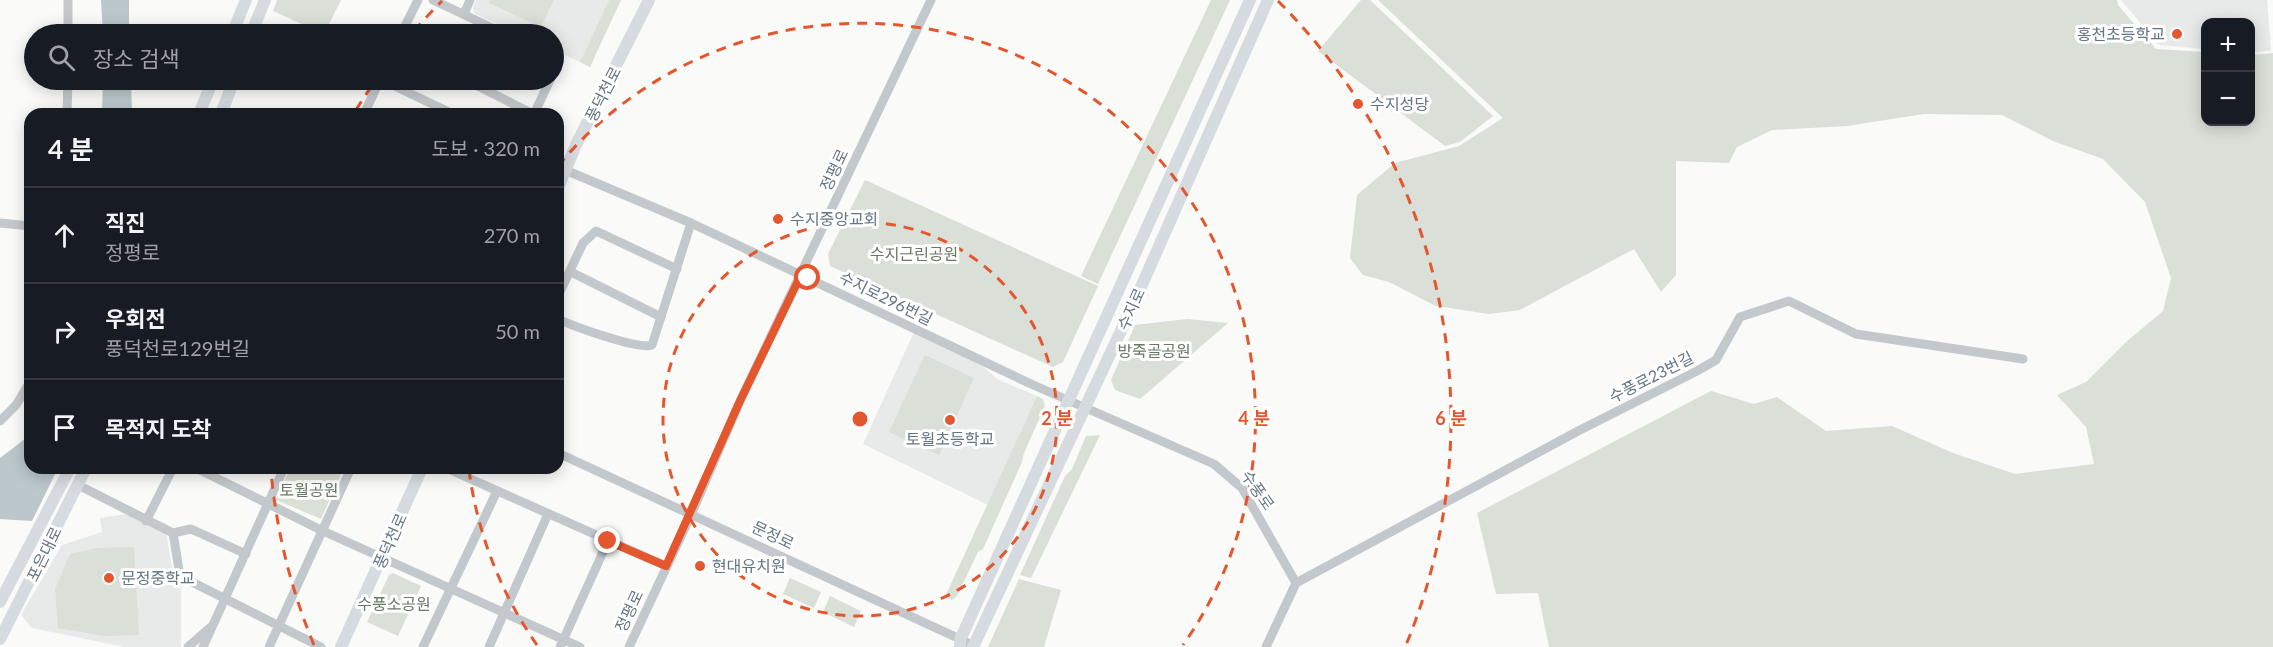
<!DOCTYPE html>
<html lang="ko">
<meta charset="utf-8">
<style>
body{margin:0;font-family:Lato,"Noto Sans KR",sans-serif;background:#242831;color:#f1f3f6}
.controls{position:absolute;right:18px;top:18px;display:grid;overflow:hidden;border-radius:12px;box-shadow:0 3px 15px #0003}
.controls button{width:54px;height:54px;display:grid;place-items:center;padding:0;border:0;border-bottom:2px solid #363941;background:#171b24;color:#f1f3f6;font:30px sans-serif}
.stop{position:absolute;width:18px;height:18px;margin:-14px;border:4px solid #e4572e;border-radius:50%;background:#fff}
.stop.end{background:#e4572e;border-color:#fff;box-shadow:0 2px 6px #0008}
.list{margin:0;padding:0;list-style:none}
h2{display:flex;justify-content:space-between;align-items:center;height:78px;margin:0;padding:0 24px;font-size:26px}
h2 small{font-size:20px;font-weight:400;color:#9ea1a6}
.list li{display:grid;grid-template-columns:39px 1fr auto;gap:18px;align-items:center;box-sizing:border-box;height:96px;padding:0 24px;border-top:2px solid #363941}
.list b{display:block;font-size:22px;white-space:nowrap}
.list p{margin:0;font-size:20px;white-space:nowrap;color:#9ea1a6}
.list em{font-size:20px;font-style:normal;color:#9ea1a6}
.icon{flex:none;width:33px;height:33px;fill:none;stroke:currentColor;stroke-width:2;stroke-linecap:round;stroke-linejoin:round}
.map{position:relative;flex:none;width:2273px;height:647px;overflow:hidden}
.search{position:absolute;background:#171b24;box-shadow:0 3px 15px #0003;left:24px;top:24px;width:540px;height:66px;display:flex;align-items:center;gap:15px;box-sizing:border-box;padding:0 21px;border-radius:33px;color:#9ea1a6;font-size:22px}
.panel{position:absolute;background:#171b24;box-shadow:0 3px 15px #0003;left:24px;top:108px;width:540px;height:366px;border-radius:18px}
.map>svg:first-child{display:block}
.built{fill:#e8e9e9}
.green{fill:#dadfd7}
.water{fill:#bbc7cb}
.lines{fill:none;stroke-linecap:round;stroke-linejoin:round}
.minor{stroke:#c3c8cc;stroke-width:9}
.major{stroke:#d6dbdf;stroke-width:12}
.route{stroke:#e4572e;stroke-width:8}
.ring{fill:none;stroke:#e4572e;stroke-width:3;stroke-dasharray:10 8}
.poi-dot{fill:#e4572e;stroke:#fff;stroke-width:2}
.labels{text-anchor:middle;stroke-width:6;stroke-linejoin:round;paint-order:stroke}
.poi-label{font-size:16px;fill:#657683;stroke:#fff;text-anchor:start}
.street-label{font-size:16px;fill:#657683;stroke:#fff}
.park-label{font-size:16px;fill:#687a64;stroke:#fff}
.centre{fill:#e4572e;stroke:#fff;stroke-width:3}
.ring-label{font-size:18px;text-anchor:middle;font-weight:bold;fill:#e4572e;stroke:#fff;stroke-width:6;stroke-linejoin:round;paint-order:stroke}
</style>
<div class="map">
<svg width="2273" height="647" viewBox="0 0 2273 647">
<rect width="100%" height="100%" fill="#fafaf8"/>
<g class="built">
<polygon points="476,0 609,0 580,62 554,50 554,34 520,34 475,14 473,8"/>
<polygon points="2121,0 2267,0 2271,51 2251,52 2250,22 2206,22 2205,49 2159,45"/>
<polygon points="914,332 982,365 997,379 1037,396 988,505 863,444"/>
<polygon points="127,514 166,532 173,573 176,583 181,584 181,647 125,647 32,628 21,615 62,545 102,532 100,518"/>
</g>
<g class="green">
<polygon points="277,0 341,0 324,34 273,11"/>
<polygon points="490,0 554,0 541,27 489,3"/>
<polygon points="609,0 621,0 590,67 580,62"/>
<polygon points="1211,0 1230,0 1098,284 1081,276"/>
<polygon points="1361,0 1370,0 1493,116 1460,142 1445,146 1318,51"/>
<polygon points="1378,0 2117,0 2118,5 2156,49 2205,52 2206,122 2250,122 2251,55 2273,53 2273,647 1549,647 1538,593 1496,594 1477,513 1711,391 1754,404 1777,397 1826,431 1892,426 1953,453 2015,474 2094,464 2086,427 2057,395 2086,382 2126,342 2163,311 2171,278 2145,202 2103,159 2053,141 2002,115 1924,114 1847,126 1772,130 1737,147 1729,163 1676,161 1676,275 1661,292 1634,249 1520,310 1489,314 1436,306 1389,282 1363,275 1350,258 1357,195 1395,163 1459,146 1503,118"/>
<polygon points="865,180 1098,286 1063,362 1053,367 830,266 828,254"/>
<polygon points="1187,319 1228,323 1140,399 1115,390 1111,380 1135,325"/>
<polygon points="925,355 974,378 939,455 889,432"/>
<polygon points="1037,396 1043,399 1045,406 1024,453 1022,462 983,549 978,552 957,596 952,600 945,597"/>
<polygon points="1100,435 1031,578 1020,575 1065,476 1072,469 1086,436"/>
<polygon points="290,468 344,468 321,519 276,500"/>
<polygon points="134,547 139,635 105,636 58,628 55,589 70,554 97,548"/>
<polygon points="393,573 421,586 398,636 367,622 389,575"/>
<polygon points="790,578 821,592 814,608 783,594"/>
<polygon points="1019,579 1061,590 1044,647 988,647"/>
<polygon points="830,596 861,611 854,627 823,612"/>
</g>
<g class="water">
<polygon points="101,0 129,0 129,34 103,34"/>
<polygon points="103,80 131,80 132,114 102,114"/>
<polygon points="30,435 30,468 58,468 32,521 0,519 0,458"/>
</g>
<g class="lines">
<g class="minor">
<polyline points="433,0 505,34"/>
<polyline points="464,14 470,0"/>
<polyline points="68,34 68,0"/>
<polyline points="401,34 418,0"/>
<polyline points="554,58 559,61 554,73"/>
<polyline points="382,80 453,114"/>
<polyline points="466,80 533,114"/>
<polyline points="67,114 68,80"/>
<polyline points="364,114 380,80"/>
<polyline points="534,114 550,80"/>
<polyline points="558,167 691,223 1031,384 1214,464 1242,488 1296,583"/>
<polyline points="0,223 30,226"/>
<polyline points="571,272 661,317"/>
<polyline points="558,296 583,243 596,231 677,269"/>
<path d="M558,319c15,7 80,31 94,26l39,-122"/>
<polyline points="0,421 16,405 30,382"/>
<polyline points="558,453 975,646"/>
<polyline points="196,468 323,531 580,647"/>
<polyline points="446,468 666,566"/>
<polyline points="78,485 173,533 180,576 321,647"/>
<polyline points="146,521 173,468"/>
<polyline points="173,533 191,529 246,554"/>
<polyline points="1296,583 1580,430 1697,371 1716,360 1740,317 1789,301 1856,334 2023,359"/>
<polyline points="188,647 211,627"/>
<polyline points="203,647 284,468"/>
<polyline points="269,647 351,468"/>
<polyline points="423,647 497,491"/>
<polyline points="489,647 548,514"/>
<polyline points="560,647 608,541"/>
<polyline points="629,647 691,515 740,401 931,0"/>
<polyline points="1266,647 1296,583"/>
</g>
<g class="major">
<polyline points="232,34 246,0"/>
<polyline points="251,34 265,0"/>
<polyline points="199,114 213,80"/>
<polyline points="221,114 234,80"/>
<polyline points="558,188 576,145 649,0"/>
<polyline points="0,602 70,468"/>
<polyline points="0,639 86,468"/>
<polyline points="341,647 422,468"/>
<polyline points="960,647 960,640 1250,0"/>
<polyline points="973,647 1133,305 1268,0"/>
</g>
</g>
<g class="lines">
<polyline class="route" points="608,541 666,566 740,401 801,275 808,278"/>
</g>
<g class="ring">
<circle cx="860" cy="419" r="197"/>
<path d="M537 645A394 394 0 0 1 469 470M558 166A394 394 0 0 1 1183 645"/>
<path d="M314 645A591 591 0 0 1 271 471M356 110A591 591 0 0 1 376 80M414 31A591 591 0 0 1 442 1M1278 1A591 591 0 0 1 1406 645"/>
</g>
<g class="poi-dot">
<circle cx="2177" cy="34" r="6"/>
<circle cx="1358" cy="104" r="6"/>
<circle cx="778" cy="219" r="6"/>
<circle cx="950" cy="420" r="6"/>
<circle cx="700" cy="566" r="6"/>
<circle cx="109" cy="578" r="6"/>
</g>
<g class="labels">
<g class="poi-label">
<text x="2165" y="40" text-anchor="end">홍천초등학교</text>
<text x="1370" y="110">수지성당</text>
<text x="790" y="225">수지중앙교회</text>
<text x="950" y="445" text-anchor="middle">토월초등학교</text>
<text x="712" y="572">현대유치원</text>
<text x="121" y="584">문정중학교</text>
</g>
<g class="street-label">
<text transform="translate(603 94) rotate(-63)" y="6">풍덕천로</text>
<text transform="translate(834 170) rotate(-65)" y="6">정평로</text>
<text transform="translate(886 298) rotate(26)" y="6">수지로296번길</text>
<text transform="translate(1131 309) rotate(-66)" y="6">수지로</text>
<text transform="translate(1651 377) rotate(-27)" y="6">수풍로23번길</text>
<text transform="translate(1258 490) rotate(55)" y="6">수풍로</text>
<text transform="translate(773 535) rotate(25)" y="6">문정로</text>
<text transform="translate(390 541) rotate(-66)" y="6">풍덕천로</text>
<text transform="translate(44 554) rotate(-64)" y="6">포은대로</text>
<text transform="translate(629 611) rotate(-65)" y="6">정평로</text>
</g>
<g class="park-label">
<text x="914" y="260">수지근린공원</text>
<text x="1154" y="357">방죽골공원</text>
<text x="309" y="496">토월공원</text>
<text x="394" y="610">수풍소공원</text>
</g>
</g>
<circle cx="860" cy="419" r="9" class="centre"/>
<g class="ring-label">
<text x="1057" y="425">2 분</text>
<text x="1254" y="425">4 분</text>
<text x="1451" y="425">6 분</text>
</g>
</svg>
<div class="controls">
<button>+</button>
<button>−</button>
</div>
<div class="stop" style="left:808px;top:278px"></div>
<div class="stop end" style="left:608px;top:541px"></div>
<div class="search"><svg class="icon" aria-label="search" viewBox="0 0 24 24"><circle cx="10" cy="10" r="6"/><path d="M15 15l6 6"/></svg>장소 검색</div>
<section class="panel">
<h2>4 분<small>도보 · 320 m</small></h2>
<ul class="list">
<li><svg class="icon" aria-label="ahead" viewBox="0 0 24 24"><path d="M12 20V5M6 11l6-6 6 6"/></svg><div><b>직진</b><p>정평로</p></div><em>270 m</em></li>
<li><svg class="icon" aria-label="right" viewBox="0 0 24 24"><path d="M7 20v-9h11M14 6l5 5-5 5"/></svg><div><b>우회전</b><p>풍덕천로129번길</p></div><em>50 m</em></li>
<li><svg class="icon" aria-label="arrive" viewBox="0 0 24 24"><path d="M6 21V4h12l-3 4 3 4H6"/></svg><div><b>목적지 도착</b></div></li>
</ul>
</section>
</div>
